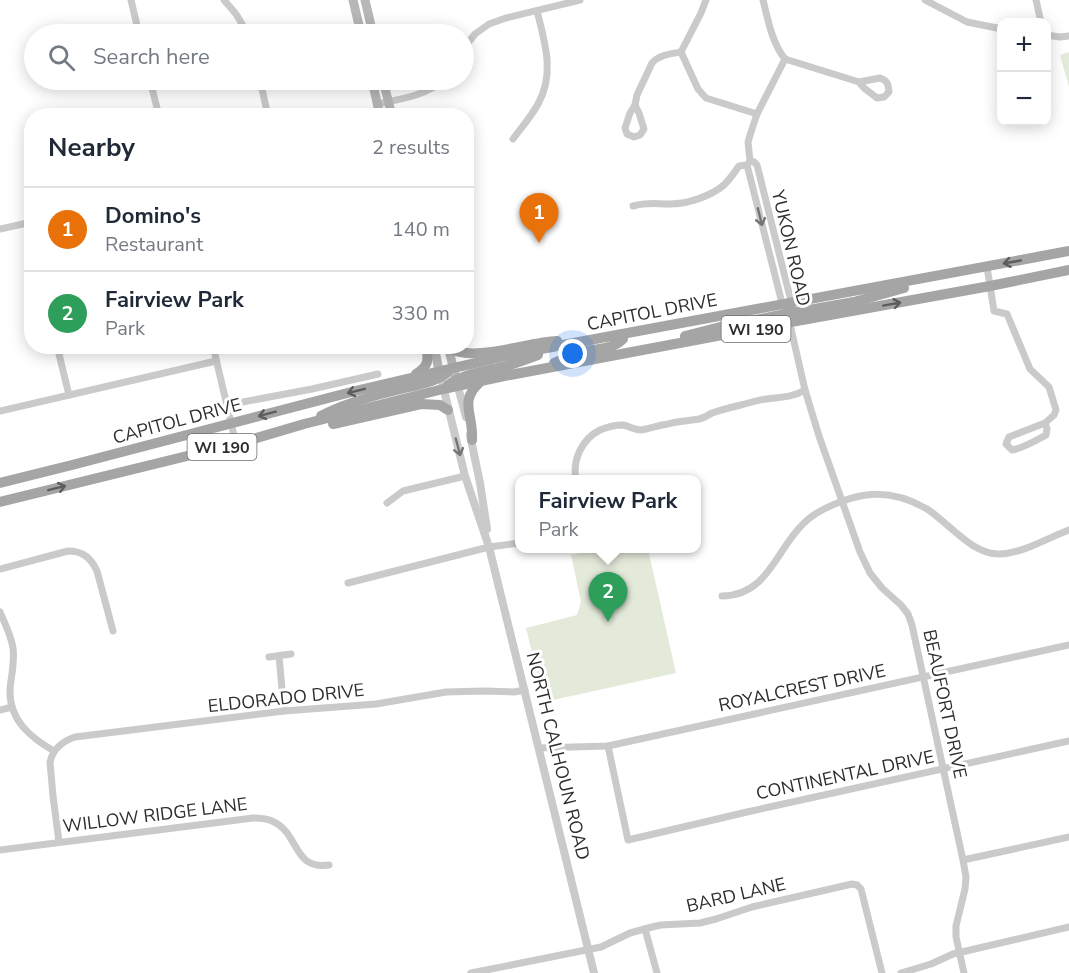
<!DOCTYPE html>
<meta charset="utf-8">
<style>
body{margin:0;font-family:"Nunito Sans",sans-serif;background:#f6f6f7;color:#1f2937}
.controls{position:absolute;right:18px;top:18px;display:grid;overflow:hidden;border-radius:12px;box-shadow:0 3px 15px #0003}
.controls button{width:54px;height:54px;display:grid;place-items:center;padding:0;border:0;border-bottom:2px solid #e0e1e3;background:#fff;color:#1f2937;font:30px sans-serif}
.you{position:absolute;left:573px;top:354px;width:21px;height:21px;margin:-15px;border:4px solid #fff;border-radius:50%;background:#1a73e8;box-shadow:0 0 0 9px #1a73e833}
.badge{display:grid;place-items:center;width:39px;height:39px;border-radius:50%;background:#db2777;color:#fff;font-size:20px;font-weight:700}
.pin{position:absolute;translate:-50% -50px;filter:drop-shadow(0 2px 3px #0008)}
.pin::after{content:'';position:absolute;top:32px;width:21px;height:18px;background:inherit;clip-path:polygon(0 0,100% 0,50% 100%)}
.popup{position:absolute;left:515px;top:475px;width:186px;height:78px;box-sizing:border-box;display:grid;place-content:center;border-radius:12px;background:#fff;filter:drop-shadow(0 2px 4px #0005);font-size:20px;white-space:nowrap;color:#747a83}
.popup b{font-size:22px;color:#1f2937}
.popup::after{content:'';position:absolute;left:50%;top:100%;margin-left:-12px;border:12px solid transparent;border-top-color:#fff}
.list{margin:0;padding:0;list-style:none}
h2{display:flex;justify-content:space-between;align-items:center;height:78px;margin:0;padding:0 24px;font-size:26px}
h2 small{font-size:20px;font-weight:400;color:#747a83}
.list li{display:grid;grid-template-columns:39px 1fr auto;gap:18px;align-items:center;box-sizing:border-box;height:84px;padding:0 24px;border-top:2px solid #e0e1e3}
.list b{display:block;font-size:22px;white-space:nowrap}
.list p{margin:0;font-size:20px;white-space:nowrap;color:#747a83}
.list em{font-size:20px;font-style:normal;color:#747a83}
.icon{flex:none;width:33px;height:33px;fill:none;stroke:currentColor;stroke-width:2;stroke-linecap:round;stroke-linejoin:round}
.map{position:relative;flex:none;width:1069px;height:973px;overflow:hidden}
.search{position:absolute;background:#fff;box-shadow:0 3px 15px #0003;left:24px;top:24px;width:450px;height:66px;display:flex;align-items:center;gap:15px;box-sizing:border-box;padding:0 21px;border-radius:33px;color:#747a83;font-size:22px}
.panel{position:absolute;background:#fff;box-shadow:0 3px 15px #0003;left:24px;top:108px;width:450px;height:246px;border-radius:24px}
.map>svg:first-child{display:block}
.green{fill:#e4eada}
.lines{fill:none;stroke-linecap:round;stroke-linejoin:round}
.minor{stroke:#cacaca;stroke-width:7}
.tertiary{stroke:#cacaca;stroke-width:8}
.secondary{stroke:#b7b7b7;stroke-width:9}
.primary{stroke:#a5a5a5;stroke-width:10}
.oneway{stroke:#747474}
.oneway2{stroke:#5d5d5d}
.labels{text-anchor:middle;stroke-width:6;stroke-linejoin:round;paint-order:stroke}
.shield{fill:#fff;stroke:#6c6c6c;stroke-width:1.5}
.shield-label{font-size:16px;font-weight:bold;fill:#2d2d2d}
.street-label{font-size:18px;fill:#2d2d2d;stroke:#fff}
</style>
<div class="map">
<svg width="1069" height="973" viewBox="0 0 1069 973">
<rect width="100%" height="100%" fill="#fff"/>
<g class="green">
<polygon points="1069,52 1069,87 1060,55"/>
<polygon points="600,549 648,549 676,673 544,702 526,628 577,615 581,602 571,555"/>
</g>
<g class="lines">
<g class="minor">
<polyline points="131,0 139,34"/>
<polyline points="224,0 236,14 248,34"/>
<path d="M763,0c5,20 9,43 22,59"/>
<polyline points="925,0 967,22 1002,29"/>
<polyline points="1036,0 1041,22"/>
<polyline points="1046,35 1060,37 1069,36"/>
<polyline points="464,48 475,34 489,24 506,18 580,0"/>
<polyline points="681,52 698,89 706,98 757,114"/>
<polyline points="681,52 701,13 706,0"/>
<polyline points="785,59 859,82"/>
<path d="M880,78c8,3 8,6 9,14l-5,5 -7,1 -13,-10 -5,-6z"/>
<polyline points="150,80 159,116"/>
<polyline points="260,80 268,116"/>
<path d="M377,104c23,-5 49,-8 66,-24"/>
<polygon points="635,105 639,113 644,129 640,135 634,137 627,134 625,128 630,113"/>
<path d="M635,105l2,-10 15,-32c7,-8 18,-9 29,-11"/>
<path d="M513,139c8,-11 18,-22 25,-35 17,-30 7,-61 -1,-93"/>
<polyline points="750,161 754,162 757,165 792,305"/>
<path d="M633,206c15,-4 22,-2 37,-2 18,0 41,-8 54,-19 6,-6 10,-12 15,-19l8,-1"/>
<polyline points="28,223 32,239"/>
<polyline points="0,229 32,222"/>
<path d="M987,267l7,44 13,3 23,55 19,18 7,23 -2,5 -9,8 -36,14 -3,7 6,6c12,-2 23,-9 34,-15l1,-6 -2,-6"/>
<polyline points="783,307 747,165 750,161 748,142 751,132 757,114 785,59"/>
<polyline points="789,320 805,390 819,436 860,552 870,573 882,588 901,605 908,614 912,625 963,860 966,877 965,889 956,926 956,937 964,973"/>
<polyline points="57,346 69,395"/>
<polyline points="213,346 236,444"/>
<polyline points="227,405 312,389 378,374"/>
<polyline points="0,411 216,361"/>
<path d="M576,480c-4,-20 6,-41 24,-50 7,-3 16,-5 23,-5 6,1 11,5 18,5 8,-1 18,-5 27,-6 10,-3 21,-3 31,-5 5,-1 9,-4 13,-6 14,-5 30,-8 44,-12 18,-5 32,-1 49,-11"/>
<polyline points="387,503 403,491 465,476"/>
<path d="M0,569l68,-18c15,0 23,7 29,20l16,60"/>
<polyline points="348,583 489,547 520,543"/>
<path d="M722,596c46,0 54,-47 82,-73 14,-14 42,-25 62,-28 22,-3 42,3 61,14 22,14 45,46 73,45 24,-1 47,-16 69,-24"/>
<path d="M0,612c5,12 11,23 13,36 2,14 -2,28 -3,42 -1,30 21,48 44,61"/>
<polyline points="279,656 284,711"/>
<polyline points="269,657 291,654"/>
<polyline points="0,710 12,707"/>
<polyline points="608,746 628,840 747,812 1069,741"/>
<polyline points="539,748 608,746 1069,645"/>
<path d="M59,842l-6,-46 -3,-34c3,-13 13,-21 25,-25l209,-26 92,-7 70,-12 38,-1 30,1 11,-2"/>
<path d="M0,850l253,-32c7,0 13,0 19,3 28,12 20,49 57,44"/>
<polyline points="963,860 1069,837"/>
<polyline points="645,929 657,973"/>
<polyline points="471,973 601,947 630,933 652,927 661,925 700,923 716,919 752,907 852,884 857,885 861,889 882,973"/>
<polyline points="901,973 931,964 953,954 1069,927"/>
</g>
<g class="tertiary">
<polyline points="441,378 465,476 489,547 594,973"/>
<polyline points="457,383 466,417"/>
<polyline points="470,435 480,483 487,529"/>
</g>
<g class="secondary">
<polyline points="353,0 361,34"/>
<polyline points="365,0 373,34"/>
<polyline points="372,80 380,116"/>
<polyline points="383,80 392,116"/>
<polyline points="434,346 440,376"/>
<polyline points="448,346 456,379"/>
</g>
<g class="primary">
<polyline points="788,316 792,313 854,302 904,288"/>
<polyline points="685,336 724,326 786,314 791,310"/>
<path d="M449,348c25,15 78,-6 108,-7"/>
<path d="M554,363c11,-5 21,-9 32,-12 15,-3 25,-1 37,-12v-5"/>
<path d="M416,374c13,-8 12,-13 11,-28"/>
<path d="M448,385c17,-12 38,-14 58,-19 11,-3 21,-7 32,-11"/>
<path d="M321,416c22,-12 47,-19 72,-25 18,-5 39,-7 54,-18"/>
<polyline points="333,424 421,404 440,405 448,410"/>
<path d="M472,440c2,-26 -14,-38 8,-58"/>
<polyline points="0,483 72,465 355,391 509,355 1069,251"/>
<polyline points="0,502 236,444 304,424 443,389 510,375 791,322 990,286 1069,270"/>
</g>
</g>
<defs><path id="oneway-shaft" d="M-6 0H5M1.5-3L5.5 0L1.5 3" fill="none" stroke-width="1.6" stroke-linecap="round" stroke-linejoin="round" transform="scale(1.5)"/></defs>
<g class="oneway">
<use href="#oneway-shaft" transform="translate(760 217) rotate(76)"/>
<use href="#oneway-shaft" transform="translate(458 447) rotate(75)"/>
</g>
<g class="oneway2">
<use href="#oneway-shaft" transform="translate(1012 262) rotate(170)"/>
<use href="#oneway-shaft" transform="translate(892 304) rotate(-10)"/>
<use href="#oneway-shaft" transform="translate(356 391) rotate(166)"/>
<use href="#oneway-shaft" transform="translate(267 414) rotate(165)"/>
<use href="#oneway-shaft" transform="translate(57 488) rotate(-14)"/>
</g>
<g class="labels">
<g class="shield">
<rect x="721.5" y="316" width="69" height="26" rx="4.5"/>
<rect x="187.5" y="434" width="69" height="26" rx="4.5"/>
</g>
<g class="shield-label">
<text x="756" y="335">WI 190</text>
<text x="222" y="453">WI 190</text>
</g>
<g class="street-label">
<text transform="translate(791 248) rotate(77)" y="6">YUKON ROAD</text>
<text transform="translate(652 312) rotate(-11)" y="6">CAPITOL DRIVE</text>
<text transform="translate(177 421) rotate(-15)" y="6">CAPITOL DRIVE</text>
<text transform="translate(802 688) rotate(-12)" y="6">ROYALCREST DRIVE</text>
<text transform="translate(286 698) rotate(-6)" y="6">ELDORADO DRIVE</text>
<text transform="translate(945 704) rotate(78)" y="6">BEAUFORT DRIVE</text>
<text transform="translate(558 756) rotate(76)" y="6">NORTH CALHOUN ROAD</text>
<text transform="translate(845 775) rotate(-12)" y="6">CONTINENTAL DRIVE</text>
<text transform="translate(155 815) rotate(-7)" y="6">WILLOW RIDGE LANE</text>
<text transform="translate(736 895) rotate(-13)" y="6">BARD LANE</text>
</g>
</g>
</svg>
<div class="controls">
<button>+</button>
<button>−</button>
</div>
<div class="you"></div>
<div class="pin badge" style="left:539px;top:243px;background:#e8710a">1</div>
<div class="pin badge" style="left:608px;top:622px;background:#2e9e5b">2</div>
<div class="popup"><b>Fairview Park</b>Park</div>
<div class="search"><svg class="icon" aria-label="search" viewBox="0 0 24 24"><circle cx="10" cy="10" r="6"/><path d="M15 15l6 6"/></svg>Search here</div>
<section class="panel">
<h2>Nearby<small>2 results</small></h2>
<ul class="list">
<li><span class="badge" style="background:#e8710a">1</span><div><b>Domino's</b><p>Restaurant</p></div><em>140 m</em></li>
<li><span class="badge" style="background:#2e9e5b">2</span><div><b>Fairview Park</b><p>Park</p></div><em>330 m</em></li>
</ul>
</section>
</div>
